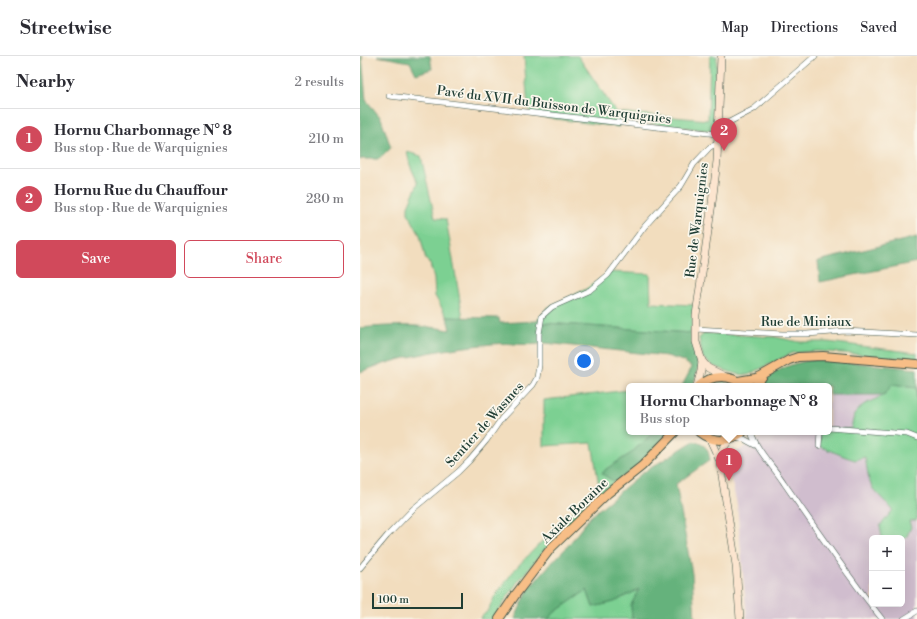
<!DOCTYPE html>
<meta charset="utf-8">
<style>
body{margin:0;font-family:"Libre Bodoni",serif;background:#f7f7f7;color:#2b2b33}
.controls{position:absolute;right:12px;bottom:12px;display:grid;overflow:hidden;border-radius:6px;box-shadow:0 4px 16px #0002}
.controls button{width:36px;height:36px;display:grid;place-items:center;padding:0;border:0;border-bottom:1px solid #e1e1e2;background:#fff;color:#2b2b33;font:20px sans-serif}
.scale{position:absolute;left:12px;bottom:10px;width:91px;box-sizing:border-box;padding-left:4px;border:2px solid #1f3d34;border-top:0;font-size:11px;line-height:14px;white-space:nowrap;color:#1f3d34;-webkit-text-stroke:3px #fbf7ec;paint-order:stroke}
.you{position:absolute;left:224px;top:305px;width:14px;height:14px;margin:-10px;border:3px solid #fff;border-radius:50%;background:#1a73e8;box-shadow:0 0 0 6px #1a73e833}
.badge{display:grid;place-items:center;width:26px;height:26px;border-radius:50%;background:#d1495b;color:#fff;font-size:13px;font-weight:700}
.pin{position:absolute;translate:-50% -33px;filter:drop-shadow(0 1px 2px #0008)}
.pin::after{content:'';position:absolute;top:21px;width:14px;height:12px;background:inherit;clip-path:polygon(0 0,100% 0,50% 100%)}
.popup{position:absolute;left:266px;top:327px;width:206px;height:52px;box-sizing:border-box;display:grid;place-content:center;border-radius:6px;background:#fff;filter:drop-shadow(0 1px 3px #0005);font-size:13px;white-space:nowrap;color:#7c7c81}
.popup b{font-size:15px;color:#2b2b33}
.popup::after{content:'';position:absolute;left:50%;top:100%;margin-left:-8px;border:8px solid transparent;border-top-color:#fff}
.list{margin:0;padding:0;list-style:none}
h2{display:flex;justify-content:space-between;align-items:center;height:52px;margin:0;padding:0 16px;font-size:17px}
h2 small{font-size:13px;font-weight:400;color:#7c7c81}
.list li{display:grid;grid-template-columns:26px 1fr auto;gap:12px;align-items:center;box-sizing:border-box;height:60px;padding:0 16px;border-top:1px solid #e1e1e2}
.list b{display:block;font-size:15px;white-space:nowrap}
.list p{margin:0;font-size:13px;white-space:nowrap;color:#7c7c81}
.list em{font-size:13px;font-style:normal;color:#7c7c81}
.actions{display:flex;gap:8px;padding:12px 16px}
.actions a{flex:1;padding:9px 0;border:1px solid #d1495b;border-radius:6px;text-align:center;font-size:14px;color:#d1495b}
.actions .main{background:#d1495b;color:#fff}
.map{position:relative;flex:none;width:557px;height:563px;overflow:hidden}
header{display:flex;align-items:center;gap:24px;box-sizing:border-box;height:56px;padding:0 20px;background:#fff;border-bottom:1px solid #e1e1e2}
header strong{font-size:19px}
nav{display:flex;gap:22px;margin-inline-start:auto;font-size:14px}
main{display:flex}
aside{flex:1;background:#fff}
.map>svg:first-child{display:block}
.industrial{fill:#d0bdce;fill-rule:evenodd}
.green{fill:#7cd092;stroke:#4e8663}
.forest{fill:#65b27c;stroke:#427858}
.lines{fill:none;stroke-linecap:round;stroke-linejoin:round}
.street-casing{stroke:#3f5549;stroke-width:6}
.secondary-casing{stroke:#3f5549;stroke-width:8}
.primary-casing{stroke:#3f5549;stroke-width:10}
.street{stroke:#fff;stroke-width:5}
.secondary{stroke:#fce5cf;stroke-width:7}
.primary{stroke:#f7be87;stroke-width:8}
.labels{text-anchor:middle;stroke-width:3.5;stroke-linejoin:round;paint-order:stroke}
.street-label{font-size:13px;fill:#1f3d34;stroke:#fbf7ec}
</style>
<header>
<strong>Streetwise</strong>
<nav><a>Map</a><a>Directions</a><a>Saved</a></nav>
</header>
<main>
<aside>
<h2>Nearby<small>2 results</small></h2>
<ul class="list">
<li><span class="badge">1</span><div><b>Hornu Charbonnage N° 8</b><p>Bus stop · Rue de Warquignies</p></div><em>210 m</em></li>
<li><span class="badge">2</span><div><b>Hornu Rue du Chauffour</b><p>Bus stop · Rue de Warquignies</p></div><em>280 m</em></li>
</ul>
<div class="actions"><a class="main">Save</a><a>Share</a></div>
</aside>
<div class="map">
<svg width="557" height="563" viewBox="0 0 557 563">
<rect width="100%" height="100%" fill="#fbf7ec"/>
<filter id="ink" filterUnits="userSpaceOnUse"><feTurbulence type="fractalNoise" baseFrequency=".025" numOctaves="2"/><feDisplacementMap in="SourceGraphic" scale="8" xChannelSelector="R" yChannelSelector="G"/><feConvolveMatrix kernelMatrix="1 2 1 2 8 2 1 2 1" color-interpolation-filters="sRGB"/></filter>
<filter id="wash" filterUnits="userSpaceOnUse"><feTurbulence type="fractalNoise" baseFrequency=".012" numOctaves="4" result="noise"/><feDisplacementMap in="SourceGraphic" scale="16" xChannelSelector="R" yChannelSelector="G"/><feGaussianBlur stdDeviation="0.9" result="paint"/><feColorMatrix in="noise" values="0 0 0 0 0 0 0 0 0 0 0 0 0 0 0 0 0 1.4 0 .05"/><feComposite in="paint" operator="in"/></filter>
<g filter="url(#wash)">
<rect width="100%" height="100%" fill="#f2ddbe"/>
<path class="industrial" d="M529,333l28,9v221h-170l-10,-115 -11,-46 36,-21 14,-5h53v-37h54zM512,482h30v66h-30z"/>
<g class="green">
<polygon points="164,0 218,0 256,56 348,64 350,0 357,0 353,75 259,63 259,71 180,61 168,53"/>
<polygon points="47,96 61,100 75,162 86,163 103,262 87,261 75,240 74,223 70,208 66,204 60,179 48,157 48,150 58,127 50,109"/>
<polygon points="250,216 290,218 291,247 335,249 331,277 185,267 177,265 187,252 226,233"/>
<polygon points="345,277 415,281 440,286 468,286 557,297 557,303 457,295 432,297 388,319 376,318 353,310 343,302 339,282"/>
<polygon points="365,326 375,330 349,330 354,327"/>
<polygon points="532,329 557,332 557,464 549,465 551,471 547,480 542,485 542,482 522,482 520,470 533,454 513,433 509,424 505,401 495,404 486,401 459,390 460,376 469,376 469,372 491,373 494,359 503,349 524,339"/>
<path d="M269,334v42h25l-24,22 -24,15 -4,5 13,8c-36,30 -68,63 -98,101 -8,11 -16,24 -23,36h-14l2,-4 5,-3 8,-16 20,-27 40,-41 44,-42 -7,-43 -48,3v-46z"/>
<polygon points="280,533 271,549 272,563 182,563 195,556 227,534 233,551 254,546"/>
</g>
<g class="forest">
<polygon points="0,0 2,0 6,44 21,62 31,92 19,103 0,103"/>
<polygon points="17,0 70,0 72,13 56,18 50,6"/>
<polygon points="557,181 557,206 460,226 458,205"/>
<path d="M87,261l52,1 1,5 37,-2 8,2 146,10 8,34 -6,19h-11l10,-19 -9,-6 -16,-5 -122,-13c-17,4 -35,-1 -53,1 -44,4 -90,12 -132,28v-44c32,-3 58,-4 90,2z"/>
<path d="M459,303l98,10v29h-1l1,-10 -25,-3 -8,10h-55v-9h-68c14,-19 36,-24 58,-27z"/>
<polygon points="294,376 310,376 274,413 255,426 242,418 246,413 270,398"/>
<path d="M334,385c12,4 14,7 16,19l-34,24 16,90 3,45h-63l-1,-14 8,-16 -25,13 -21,5 -6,-17 -32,22 -6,7h-33v-3l12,-26 16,-19 23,-24 23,-30 51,-43z"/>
</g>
</g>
<g filter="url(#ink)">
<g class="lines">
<defs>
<g id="street">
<polyline points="29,40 357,78"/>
<polyline points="358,72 394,53 455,0"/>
<polyline points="336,273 422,278 447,278 485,275 557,279"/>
<polyline points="469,372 547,378 557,382"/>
<path d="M391,376c6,19 22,34 33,51 32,46 63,92 98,136"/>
<polyline points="376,381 384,383 395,389"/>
<polyline points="459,390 460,376"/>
<polyline points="0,512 27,480 53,453 98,416 109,405 126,385 142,362 173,329 177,322 179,309 179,278 182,260 192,251 230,234 248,219 285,170 321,130 334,108 350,91 357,88"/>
<polyline points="544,563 557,555"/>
</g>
<g id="secondary">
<polyline points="342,305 348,312 364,320"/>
<polyline points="337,330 341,315 342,305 336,286 336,259 352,147 357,105 361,0"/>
<polyline points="350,383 359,403"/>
<polyline points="370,383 362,394 360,407 376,509 380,563"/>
</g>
<g id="primary">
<polyline points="378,325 396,322 403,319"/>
<path d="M339,330c13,-12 32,-12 45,0"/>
<polyline points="396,330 404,318 429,304 438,301 463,300 557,308"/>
<path d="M339,376c14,11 30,10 44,0"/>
<polyline points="139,563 156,538 191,492 248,437 282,410 315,376"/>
</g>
</defs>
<use href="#street" class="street-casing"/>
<use href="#secondary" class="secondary-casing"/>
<use href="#primary" class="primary-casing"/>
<use href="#street" class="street"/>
<use href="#secondary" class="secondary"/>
<use href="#primary" class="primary"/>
</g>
</g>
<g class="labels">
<g class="street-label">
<text transform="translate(194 48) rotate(7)" y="5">Pavé du XVII du Buisson de Warquignies</text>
<text transform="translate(336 164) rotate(-83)" y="5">Rue de Warquignies</text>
<text x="446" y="270">Rue de Miniaux</text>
<text transform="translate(124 368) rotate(-48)" y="5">Sentier de Wasmes</text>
<text transform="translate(214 454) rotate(-44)" y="5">Axiale Boraine</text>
</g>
</g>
</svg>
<div class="controls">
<button>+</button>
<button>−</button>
</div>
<div class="scale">100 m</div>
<div class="you"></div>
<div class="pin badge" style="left:369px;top:425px">1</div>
<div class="popup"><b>Hornu Charbonnage N° 8</b>Bus stop</div>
<div class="pin badge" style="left:364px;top:95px">2</div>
</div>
</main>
